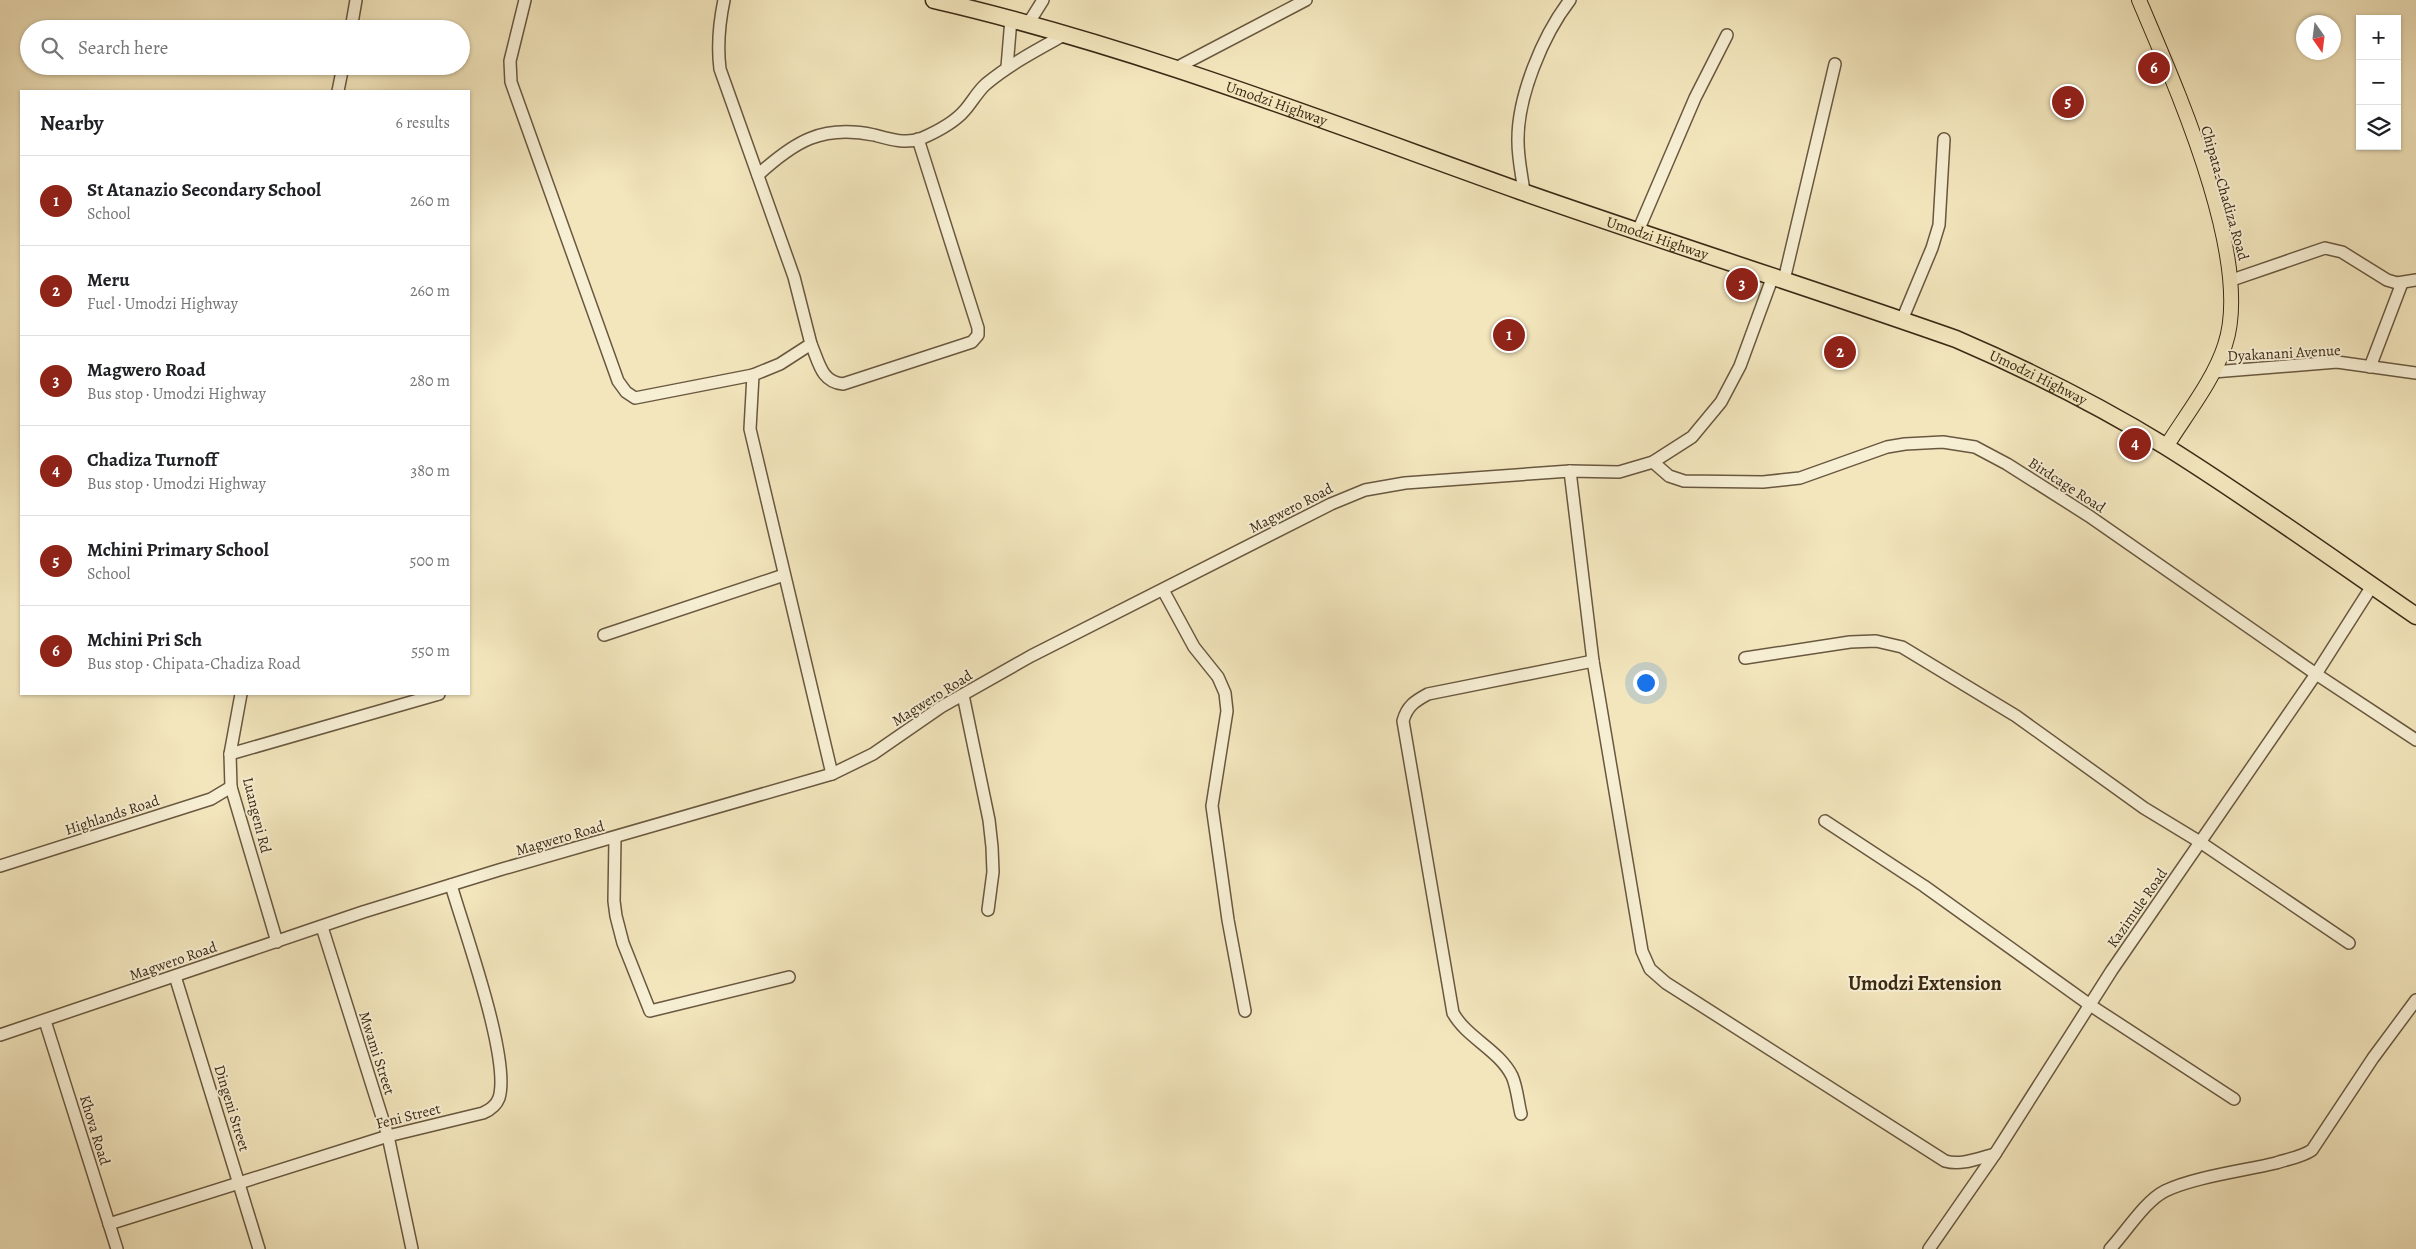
<!DOCTYPE html>
<meta charset="utf-8">
<style>
body{margin:0;font-family:Alegreya,serif;background:#f2f2f2;color:#202124}
.controls{position:absolute;right:15px;top:15px;display:grid;overflow:hidden;border-radius:0px;box-shadow:0 1px 4px #0004}
.controls button{width:45px;height:45px;display:grid;place-items:center;padding:0;border:0;border-bottom:1px solid #e0e0e0;background:#fff;color:#202124;font:25px sans-serif}
.compass{position:absolute;left:2296px;top:15px;width:45px;height:45px;border-radius:50%;background:#fff;box-shadow:0 1px 4px #0004;rotate:166deg}
.you{position:absolute;left:1645px;top:682px;width:18px;height:18px;margin:-12px;border:4px solid #fff;border-radius:50%;background:#1a73e8;box-shadow:0 0 0 8px #1a73e833}
.badge{display:grid;place-items:center;width:32px;height:32px;border-radius:50%;background:#8f2418;color:#fff;font-size:16px;font-weight:700}
.pin{position:absolute;translate:-50% -50%;border:2px solid #fff;box-shadow:0 1px 5px #0006}
.list{margin:0;padding:0;list-style:none}
h2{display:flex;justify-content:space-between;align-items:center;height:65px;margin:0;padding:0 20px;font-size:21px}
h2 small{font-size:16px;font-weight:400;color:#757577}
.list li{display:grid;grid-template-columns:32px 1fr auto;gap:15px;align-items:center;box-sizing:border-box;height:90px;padding:0 20px;border-top:1px solid #e0e0e0}
.list b{display:block;font-size:19px;white-space:nowrap}
.list p{margin:0;font-size:16px;white-space:nowrap;color:#757577}
.list em{font-size:16px;font-style:normal;color:#757577}
.icon{flex:none;width:28px;height:28px;fill:none;stroke:currentColor;stroke-width:2;stroke-linecap:round;stroke-linejoin:round}
.map{position:relative;flex:none;width:2416px;height:1249px;overflow:hidden}
.search{position:absolute;background:#fff;box-shadow:0 1px 4px #0004;left:20px;top:20px;width:450px;height:55px;display:flex;align-items:center;gap:12px;box-sizing:border-box;padding:0 18px;border-radius:28px;color:#757577;font-size:19px}
.panel{position:absolute;background:#fff;box-shadow:0 1px 4px #0004;left:20px;top:90px;width:450px;height:605px;border-radius:0px}
.map>svg:first-child{display:block}
.lines{fill:none;stroke-linecap:round;stroke-linejoin:round}
.minor-casing{stroke:#69583f;stroke-width:14}
.major-casing{stroke:#3b2915;stroke-width:16}
.highway-casing{stroke:#3b2915;stroke-width:19}
.minor{stroke:#f7efd4;stroke-width:11}
.major{stroke:#f3e6bd;stroke-width:14}
.highway{stroke:#f3e6bd;stroke-width:16}
.labels{text-anchor:middle;stroke-width:4;stroke-linejoin:round;paint-order:stroke}
.street-label{font-size:15px;fill:#3b2915;stroke:#f7efd4}
.district-label{font-size:20px;font-weight:bold;fill:#3b2915;stroke:#f7efd4}
</style>
<div class="map">
<svg width="2416" height="1249" viewBox="0 0 2416 1249">
<rect width="100%" height="100%" fill="#f3e6bd"/>
<filter id="stains"><feTurbulence type="fractalNoise" baseFrequency=".004" numOctaves="4"/><feColorMatrix values="0 0 0 0 .2 0 0 0 0 .09 0 0 0 0 .02 0 0 0 .5 -.17"/></filter>
<radialGradient id="worn" r=".72"><stop offset=".6" stop-color="#630" stop-opacity="0"/><stop offset="1" stop-color="#630" stop-opacity=".3"/></radialGradient>
<g class="lines">
<defs>
<g id="minor">
<polyline points="525,0 510,61 511,82 618,381 626,392 635,398 753,375"/>
<path d="M724,0c-5,24 -7,45 -4,69l74,208 17,67 -31,20 -27,11 -3,54 82,345"/>
<polyline points="1028,24 1043,0"/>
<polyline points="351,29 356,0"/>
<polyline points="1007,67 1011,19"/>
<polyline points="1174,69 1306,0"/>
<polyline points="338,91 343,66"/>
<path d="M758,175c36,-33 64,-51 116,-40 15,4 31,9 46,4 14,-6 35,-17 45,-29 7,-8 13,-19 21,-26 24,-20 51,-34 78,-49"/>
<path d="M1524,192c-2,-16 -6,-33 -6,-50 -1,-45 25,-107 52,-142"/>
<polyline points="1638,231 1695,98 1727,35"/>
<polyline points="1784,280 1835,64"/>
<polyline points="2232,280 2325,248 2342,252 2387,280 2397,283 2416,280"/>
<polyline points="1902,320 1932,248 1939,225 1944,139"/>
<path d="M811,344c8,18 10,38 32,40l129,-42 6,-7v-7l-60,-189"/>
<polyline points="2370,367 2402,283"/>
<polyline points="2213,372 2337,362 2416,373"/>
<polyline points="1653,462 1669,476 1684,481 1763,482 1800,478 1887,447 1905,444 1943,442 1975,447 2007,464 2089,516 2316,674 2416,740"/>
<path d="M1570,471l23,190 49,290 8,18 16,14 279,178c16,5 34,-3 50,-7"/>
<polyline points="1163,590 1194,647 1218,677 1225,693 1227,711 1212,806 1228,920 1245,1011"/>
<polyline points="604,635 784,575"/>
<polyline points="1745,658 1850,642 1876,641 1902,647 2016,716 2144,808 2200,842 2349,943"/>
<polyline points="241,694 230,754 231,787 277,942"/>
<polyline points="963,695 989,820 992,847 993,872 988,910"/>
<polyline points="230,754 439,694"/>
<polyline points="1825,821 1924,886 2090,1005 2234,1099"/>
<polyline points="615,838 614,901 616,916 623,943 650,1011 789,977"/>
<polyline points="0,866 211,799 231,787"/>
<polyline points="322,927 388,1136 412,1249"/>
<polyline points="175,976 259,1249"/>
<polyline points="45,1021 117,1249"/>
<polyline points="0,1035 363,912 499,870 832,774 873,754 941,707 1031,656 1331,504 1365,490 1405,483 1570,471 1619,472 1653,462 1692,437 1721,402 1740,366 1773,276"/>
<path d="M1521,1114c-3,-12 -4,-27 -9,-38 -13,-26 -45,-38 -59,-63l-50,-292c4,-15 12,-20 25,-27l165,-33"/>
<path d="M109,1224l279,-88 95,-23c7,-3 13,-7 16,-15 12,-39 -35,-168 -48,-213"/>
<polyline points="1929,1249 1995,1154 2112,970 2316,674 2372,586"/>
<path d="M2110,1249c16,-17 35,-48 55,-58 29,-14 78,-20 111,-28 12,-4 26,-6 36,-13l61,-92 43,-58"/>
</g>
<path id="major" d="M2139,0c35,83 115,259 86,345 -11,35 -40,71 -59,102"/>
<g id="highway">
<path id="s1" d="M934,0c200,46 393,122 586,191 145,51 291,97 436,148 72,31 142,66 209,107 85,53 168,113 251,170"/>
</g>
</defs>
<use href="#minor" class="minor-casing"/>
<use href="#major" class="major-casing"/>
<use href="#highway" class="highway-casing"/>
<use href="#minor" class="minor"/>
<use href="#major" class="major"/>
<use href="#highway" class="highway"/>
</g>
<g class="labels">
<g class="street-label">
<text dy="5" stroke="none"><textPath href="#s1" startOffset="358">Umodzi Highway</textPath></text>
<text transform="translate(2225 193) rotate(74)" y="5">Chipata-Chadiza Road</text>
<text dy="5" stroke="none"><textPath href="#s1" startOffset="762">Umodzi Highway</textPath></text>
<text transform="translate(2284 353) rotate(-3)" y="5">Dyakanani Avenue</text>
<text dy="5" stroke="none"><textPath href="#s1" startOffset="1168">Umodzi Highway</textPath></text>
<text transform="translate(2067 485) rotate(33)" y="5">Birdcage Road</text>
<text transform="translate(1291 508) rotate(-27)" y="5">Magwero Road</text>
<text transform="translate(932 698) rotate(-32)" y="5">Magwero Road</text>
<text transform="translate(112 815) rotate(-18)" y="5">Highlands Road</text>
<text transform="translate(257 815) rotate(76)" y="5">Luangeni Rd</text>
<text transform="translate(560 838) rotate(-16)" y="5">Magwero Road</text>
<text transform="translate(2137 908) rotate(-55)" y="5">Kazimule Road</text>
<text transform="translate(173 961) rotate(-19)" y="5">Magwero Road</text>
<text transform="translate(377 1053) rotate(72)" y="5">Mwami Street</text>
<text transform="translate(232 1108) rotate(73)" y="5">Dingeni Street</text>
<text transform="translate(408 1116) rotate(-14)" y="5">Feni Street</text>
<text transform="translate(95 1130) rotate(73)" y="5">Khova Road</text>
</g>
<g class="district-label">
<text x="1925" y="990">Umodzi Extension</text>
</g>
</g>
<rect width="100%" height="100%" filter="url(#stains)"/>
<rect width="100%" height="100%" fill="url(#worn)"/>
</svg>
<div class="controls">
<button>+</button>
<button>−</button>
<button><svg class="icon" aria-label="layers" viewBox="0 0 24 24"><path d="M12 4l9 5-9 5-9-5zM3 14l9 5 9-5"/></svg></button>
</div>
<svg class="compass" viewBox="-18 -18 36 36"><path d="M0-13l5 13h-10z" fill="#e53935"/><path d="M0 13l5-13h-10z" fill="#757577"/></svg>
<div class="you"></div>
<div class="pin badge" style="left:1509px;top:335px">1</div>
<div class="pin badge" style="left:1840px;top:352px">2</div>
<div class="pin badge" style="left:1742px;top:284px">3</div>
<div class="pin badge" style="left:2135px;top:444px">4</div>
<div class="pin badge" style="left:2068px;top:102px">5</div>
<div class="pin badge" style="left:2154px;top:68px">6</div>
<div class="search"><svg class="icon" aria-label="search" viewBox="0 0 24 24"><circle cx="10" cy="10" r="6"/><path d="M15 15l6 6"/></svg>Search here</div>
<section class="panel">
<h2>Nearby<small>6 results</small></h2>
<ul class="list">
<li><span class="badge">1</span><div><b>St Atanazio Secondary School</b><p>School</p></div><em>260 m</em></li>
<li><span class="badge">2</span><div><b>Meru</b><p>Fuel · Umodzi Highway</p></div><em>260 m</em></li>
<li><span class="badge">3</span><div><b>Magwero Road</b><p>Bus stop · Umodzi Highway</p></div><em>280 m</em></li>
<li><span class="badge">4</span><div><b>Chadiza Turnoff</b><p>Bus stop · Umodzi Highway</p></div><em>380 m</em></li>
<li><span class="badge">5</span><div><b>Mchini Primary School</b><p>School</p></div><em>500 m</em></li>
<li><span class="badge">6</span><div><b>Mchini Pri Sch</b><p>Bus stop · Chipata-Chadiza Road</p></div><em>550 m</em></li>
</ul>
</section>
</div>
